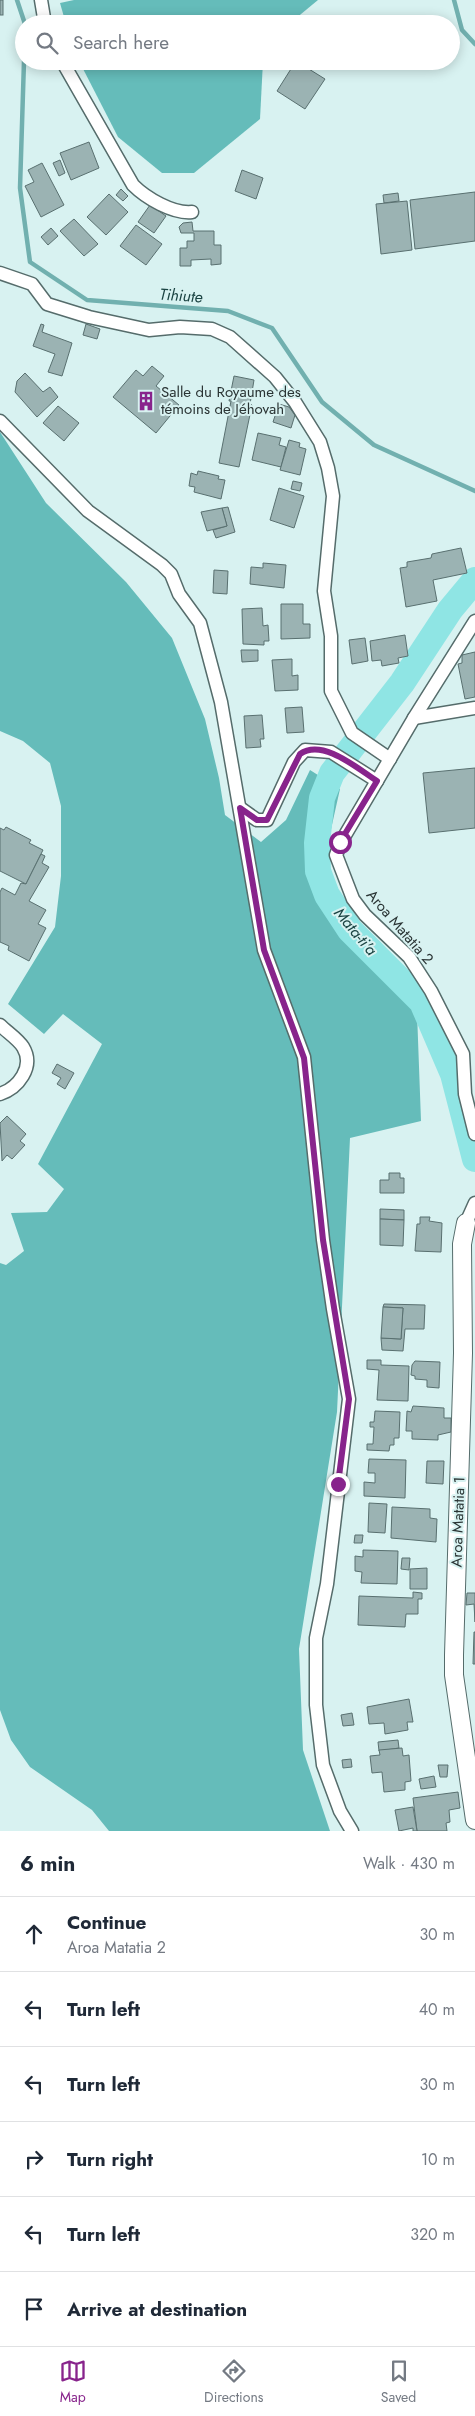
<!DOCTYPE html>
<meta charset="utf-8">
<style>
body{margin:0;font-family:Jost,sans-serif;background:#f2f2f3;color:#1f2937}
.stop{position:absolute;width:15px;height:15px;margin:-11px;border:4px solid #88248c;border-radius:50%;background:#fff}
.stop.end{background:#88248c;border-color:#fff;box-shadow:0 1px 5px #0008}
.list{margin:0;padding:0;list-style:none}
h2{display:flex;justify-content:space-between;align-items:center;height:65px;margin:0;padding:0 20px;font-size:21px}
h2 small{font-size:16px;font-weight:400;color:#747a83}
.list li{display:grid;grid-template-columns:32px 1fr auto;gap:15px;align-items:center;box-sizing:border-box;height:75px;padding:0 20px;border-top:1px solid #e0e1e3}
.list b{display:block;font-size:19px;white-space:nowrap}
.list p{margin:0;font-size:16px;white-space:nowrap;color:#747a83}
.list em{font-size:16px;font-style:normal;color:#747a83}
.icon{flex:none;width:28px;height:28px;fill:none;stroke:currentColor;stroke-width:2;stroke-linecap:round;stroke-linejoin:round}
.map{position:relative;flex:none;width:475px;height:1831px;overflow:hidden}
.search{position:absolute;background:#fff;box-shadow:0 2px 12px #0003;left:15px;right:15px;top:15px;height:55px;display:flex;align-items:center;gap:12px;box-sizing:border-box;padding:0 18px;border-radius:28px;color:#747a83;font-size:19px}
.sheet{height:515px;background:#fff}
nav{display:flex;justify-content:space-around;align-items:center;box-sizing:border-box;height:70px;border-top:1px solid #e0e1e3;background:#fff;font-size:14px;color:#747a83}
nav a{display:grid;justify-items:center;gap:2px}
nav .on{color:#88248c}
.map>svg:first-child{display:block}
.forest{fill:#65bcba}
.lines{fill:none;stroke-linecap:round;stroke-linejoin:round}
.stream{stroke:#71b0af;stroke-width:4.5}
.river{stroke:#8fe5e4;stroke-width:26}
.building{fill:#9bb3b3;stroke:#597070}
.street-casing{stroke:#556c6b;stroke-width:15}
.secondary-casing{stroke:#556c6b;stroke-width:20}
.street{stroke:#fff;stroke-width:12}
.secondary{stroke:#fff;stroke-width:18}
.route{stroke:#88248c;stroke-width:6}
.labels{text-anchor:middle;stroke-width:4;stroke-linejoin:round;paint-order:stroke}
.poi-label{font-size:15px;fill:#2a3434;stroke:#d8f2f1;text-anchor:start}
.street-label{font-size:15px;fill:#2a3434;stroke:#d8f2f1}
.water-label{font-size:16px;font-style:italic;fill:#1b4443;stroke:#d8f2f1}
</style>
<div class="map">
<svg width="475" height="1831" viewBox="0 0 475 1831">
<rect width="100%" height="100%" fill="#d8f2f1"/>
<g class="forest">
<polygon points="74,0 318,0 289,24 66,24 60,3"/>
<polygon points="79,61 263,61 260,119 194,173 162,173 118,137"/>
<polygon points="0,432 46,503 126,582 172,638 205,719 219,778 225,815 261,842 286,820 310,770 340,789 325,856 329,874 350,914 381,943 416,985 421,1121 350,1138 337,1412 299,1649 303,1750 330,1831 109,1831 92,1810 30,1767 11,1740 0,1710 0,1263 6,1265 24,1251 11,1213 47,1212 64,1189 38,1164 102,1044 63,1014 44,1034 8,1004 55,927 61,876 61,806 50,763 23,741 0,731"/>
</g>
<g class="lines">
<g class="stream">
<polyline points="17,0 25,24"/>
<polyline points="454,0 462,30 475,44"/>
<polyline points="24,61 20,188 30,262 87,300 228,311 272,328 322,402 374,445 475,491"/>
</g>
<polyline class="river" points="475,580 450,610 402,683 332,773 322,798 317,843 318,871 327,895 350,930 422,1002 453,1074 475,1159"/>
</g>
<g class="building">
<rect x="0" y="0" width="3" height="15"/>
<polygon points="296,61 325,79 305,109 277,91"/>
<polygon points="89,142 99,168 71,180 60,153"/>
<polygon points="60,160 65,173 59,176 53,163"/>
<polygon points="42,163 64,205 41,217 25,186 34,182 28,170"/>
<polygon points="242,170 263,178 256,199 235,191"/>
<polygon points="121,189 128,196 123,201 116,195"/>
<polygon points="475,192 475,241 415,249 410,200"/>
<polygon points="398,193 399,201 384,203 383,195"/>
<polygon points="109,194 128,212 106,235 87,217"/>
<polygon points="407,201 412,250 381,254 376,204"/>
<polygon points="150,205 166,216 154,233 138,222"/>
<polygon points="74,219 98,244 84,256 60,231"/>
<polygon points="192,222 193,231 214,231 214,245 221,245 221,264 211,265 211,259 191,260 191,266 180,266 180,248 187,248 187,241 194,241 194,233 181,233 179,227 183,223"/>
<polygon points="136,225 162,244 146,265 120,246"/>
<polygon points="51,228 58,236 48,245 41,237"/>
<polygon points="41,324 44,325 42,332 72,343 62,376 48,372 55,354 33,346"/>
<polygon points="86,324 100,329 97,339 83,335"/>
<polygon points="152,366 164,376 156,386 179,405 156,433 113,397 136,370 143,376"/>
<polygon points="25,373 43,392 50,387 58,397 37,417 15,392 17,381"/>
<polygon points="234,376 254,380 250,404 252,405 239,467 219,463 231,401 229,401"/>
<polygon points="279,404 289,407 295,415 291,428 273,422"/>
<polygon points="58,406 79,423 64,441 43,423"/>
<polygon points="258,433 281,438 279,445 286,447 281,467 252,460"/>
<polygon points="289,440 300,443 299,447 306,449 300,475 280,470"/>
<polygon points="198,471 219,476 218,479 225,480 221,499 194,492 195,487 189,486 191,473 197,475"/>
<polygon points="293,481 302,483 300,491 291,489"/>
<polygon points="279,488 304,496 294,528 270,520"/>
<polygon points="228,507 235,532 216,538 213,530 227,526 222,508"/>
<polygon points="222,508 227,526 207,531 201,512"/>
<polygon points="461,548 467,573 433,580 437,601 406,607 400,568 407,567 407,562 431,558 432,554"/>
<polygon points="263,563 286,565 284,588 250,584 251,567 263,568"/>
<polygon points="214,570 228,571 227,594 213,593"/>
<polygon points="281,604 303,604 303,624 310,624 310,638 281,639"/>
<polygon points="262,608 263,626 268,625 269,641 264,641 264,645 243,644 242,609"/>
<polygon points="405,635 408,656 398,658 399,663 382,666 381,660 372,661 370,641"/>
<polygon points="365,638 368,661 352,664 349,640"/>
<polygon points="241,650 258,650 258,661 242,662"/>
<polygon points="475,652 475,697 465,699 458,664 462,663 462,655"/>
<polygon points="292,659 292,676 298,675 298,690 275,691 272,660"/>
<polygon points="302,707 304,732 287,733 285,708"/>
<polygon points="262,715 264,739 260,739 261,747 246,748 244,716"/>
<polygon points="475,768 475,828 429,833 423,773"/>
<polygon points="6,827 31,840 29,843 43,850 26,884 0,871 0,828 4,830"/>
<polygon points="41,854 45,856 42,863 49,867 29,901 46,910 38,924 46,928 29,961 8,950 9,946 0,942 0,892 2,888 15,895 21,883 26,884"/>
<polygon points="57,1064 74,1073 65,1089 57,1084 61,1078 52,1073"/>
<polygon points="7,1116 26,1134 20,1141 25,1145 12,1159 7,1155 2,1161 0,1123"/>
<polygon points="389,1173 400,1173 400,1178 404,1178 404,1193 380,1193 380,1180 389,1180"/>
<polygon points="380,1209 404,1210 404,1220 380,1219"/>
<polygon points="420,1217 430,1217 429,1221 442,1223 441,1252 415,1251 417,1224 420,1224"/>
<polygon points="380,1219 404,1220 403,1246 380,1245"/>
<polygon points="384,1304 425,1305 424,1329 405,1329 403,1351 382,1350 381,1338 401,1339 403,1308 383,1307"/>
<polygon points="383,1307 403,1308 401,1339 381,1338"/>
<polygon points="367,1360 381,1360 381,1365 409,1366 408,1401 377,1400 379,1370 367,1369"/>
<polygon points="415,1361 440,1362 439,1388 427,1387 427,1380 415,1379 415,1376 411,1375 412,1365"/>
<polygon points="413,1406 444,1408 444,1418 451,1418 451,1432 438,1435 438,1440 412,1439 412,1431 406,1431 407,1411 411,1412"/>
<polygon points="375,1411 400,1412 399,1438 394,1438 394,1445 390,1445 389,1451 367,1450 367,1444 373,1444 374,1427 370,1427 370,1422 374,1422"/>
<polygon points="369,1459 406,1460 405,1498 364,1496 364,1482 375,1483 375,1473 368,1473"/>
<polygon points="427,1461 444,1461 443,1484 426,1483"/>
<polygon points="369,1503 387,1504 385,1533 368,1532"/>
<polygon points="392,1507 430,1509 430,1518 437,1519 436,1542 391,1538"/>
<polygon points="355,1535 363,1535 362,1543 354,1543"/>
<polygon points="363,1550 398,1551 397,1584 361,1583 362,1572 355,1571 355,1556 363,1557"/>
<polygon points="402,1558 410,1558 409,1570 401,1569"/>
<polygon points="427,1568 427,1589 410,1589 410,1569"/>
<polygon points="413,1592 422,1593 422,1599 418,1599 418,1614 406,1614 405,1627 358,1625 359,1596 413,1598"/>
<polygon points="467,1593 475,1593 475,1622 474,1604 466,1605"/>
<polygon points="474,1632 475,1632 475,1664 473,1664"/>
<polygon points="409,1699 413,1722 407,1722 408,1730 385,1734 384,1723 369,1724 367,1707"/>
<polygon points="352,1713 354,1725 343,1726 341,1715"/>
<polygon points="398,1740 399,1748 379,1751 378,1742"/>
<polygon points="402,1748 403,1756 409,1755 411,1781 405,1782 405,1790 384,1792 382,1772 372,1773 370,1756 380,1755 379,1750"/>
<polygon points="351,1759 352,1767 343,1768 342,1760"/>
<polygon points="438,1765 448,1765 447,1777 440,1777"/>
<polygon points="434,1776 436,1787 421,1789 419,1779"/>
<polygon points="458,1792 460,1808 449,1810 450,1822 446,1823 447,1831 417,1831 413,1798"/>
<polygon points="413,1807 417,1831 413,1831 413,1828 399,1831 395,1810"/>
</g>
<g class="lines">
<defs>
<g id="street">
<polyline points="41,0 45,24"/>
<path d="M62,61l71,124c13,13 40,29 59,27"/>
<polyline points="0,273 32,284 47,304 89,317 149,330 180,327 212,329 230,337 275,377 295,402 320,442 328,468 333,496 324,591 331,636 331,691 352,733 390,759"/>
<polyline points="0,421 88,511 162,565 171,574 179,594 200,623 221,702 264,950 304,1057 323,1240 333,1309 349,1399 327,1584 316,1638 316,1705 323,1765 340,1811 352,1831"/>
<polyline points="475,621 414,718 341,842 336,855 353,899 365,915 409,957 431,991 463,1054 465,1094 475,1134"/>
<polyline points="414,718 475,708"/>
<polyline points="240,808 257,820 267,820 294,762 305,750 331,752 377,781"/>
<path d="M0,1025c7,7 18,14 23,22 12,20 -5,41 -23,47"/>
<polyline points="466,1223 475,1203"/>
</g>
<polyline id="secondary" points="466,1223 462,1244 463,1353 454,1655 454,1675 475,1820"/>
</defs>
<use href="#street" class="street-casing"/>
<use href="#secondary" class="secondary-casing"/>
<use href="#street" class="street"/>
<use href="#secondary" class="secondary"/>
</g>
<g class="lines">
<path class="route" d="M338,1484l11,-85 -26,-159 -19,-182 -40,-108 -24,-142 17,12h10l33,-66c23,-16 58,15 77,27l-37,61"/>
</g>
<defs>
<symbol id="building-bare" viewBox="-9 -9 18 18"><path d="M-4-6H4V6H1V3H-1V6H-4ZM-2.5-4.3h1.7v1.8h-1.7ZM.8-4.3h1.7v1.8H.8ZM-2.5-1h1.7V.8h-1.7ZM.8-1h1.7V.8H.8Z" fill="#88248c" stroke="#d8f2f1" stroke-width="2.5" paint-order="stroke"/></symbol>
</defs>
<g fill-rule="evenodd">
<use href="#building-bare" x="132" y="387" width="28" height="28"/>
</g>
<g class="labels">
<g class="poi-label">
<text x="161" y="397">Salle du Royaume des<tspan x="161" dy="17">témoins de Jéhovah</tspan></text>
</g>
<g class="street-label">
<text transform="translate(400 927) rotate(49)" y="5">Aroa Matatia 2</text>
<text transform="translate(458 1522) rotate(-88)" y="5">Aroa Matatia 1</text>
</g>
<g class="water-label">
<text transform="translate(181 295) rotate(4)" y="6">Tihiute</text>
<text transform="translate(356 931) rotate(50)" y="6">Mata-ti'a</text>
</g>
</g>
</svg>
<div class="stop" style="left:340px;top:842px"></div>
<div class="stop end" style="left:338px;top:1484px"></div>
<div class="search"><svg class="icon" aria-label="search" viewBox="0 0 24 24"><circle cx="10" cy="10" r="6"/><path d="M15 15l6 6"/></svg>Search here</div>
</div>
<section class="sheet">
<h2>6 min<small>Walk · 430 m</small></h2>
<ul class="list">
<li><svg class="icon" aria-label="ahead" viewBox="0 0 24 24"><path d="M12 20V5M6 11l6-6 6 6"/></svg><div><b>Continue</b><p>Aroa Matatia 2</p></div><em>30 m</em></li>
<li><svg class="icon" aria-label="left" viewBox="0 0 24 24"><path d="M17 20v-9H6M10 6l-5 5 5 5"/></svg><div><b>Turn left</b></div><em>40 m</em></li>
<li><svg class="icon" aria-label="left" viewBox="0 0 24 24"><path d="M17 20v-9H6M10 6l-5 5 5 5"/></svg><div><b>Turn left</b></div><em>30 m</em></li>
<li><svg class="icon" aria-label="right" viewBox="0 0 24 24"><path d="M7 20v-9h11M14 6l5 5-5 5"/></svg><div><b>Turn right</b></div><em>10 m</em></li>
<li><svg class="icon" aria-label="left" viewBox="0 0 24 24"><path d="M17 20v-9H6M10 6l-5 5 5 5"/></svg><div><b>Turn left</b></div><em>320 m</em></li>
<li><svg class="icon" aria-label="arrive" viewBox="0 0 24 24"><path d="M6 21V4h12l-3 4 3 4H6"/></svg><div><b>Arrive at destination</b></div></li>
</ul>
</section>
<nav>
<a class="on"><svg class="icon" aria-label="map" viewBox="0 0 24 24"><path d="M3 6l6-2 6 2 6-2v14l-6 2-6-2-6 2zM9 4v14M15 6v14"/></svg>Map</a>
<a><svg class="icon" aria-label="directions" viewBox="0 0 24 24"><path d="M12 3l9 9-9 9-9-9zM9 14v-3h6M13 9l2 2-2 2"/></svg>Directions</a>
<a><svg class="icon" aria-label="saved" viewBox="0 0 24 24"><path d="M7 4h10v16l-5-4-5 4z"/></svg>Saved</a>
</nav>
